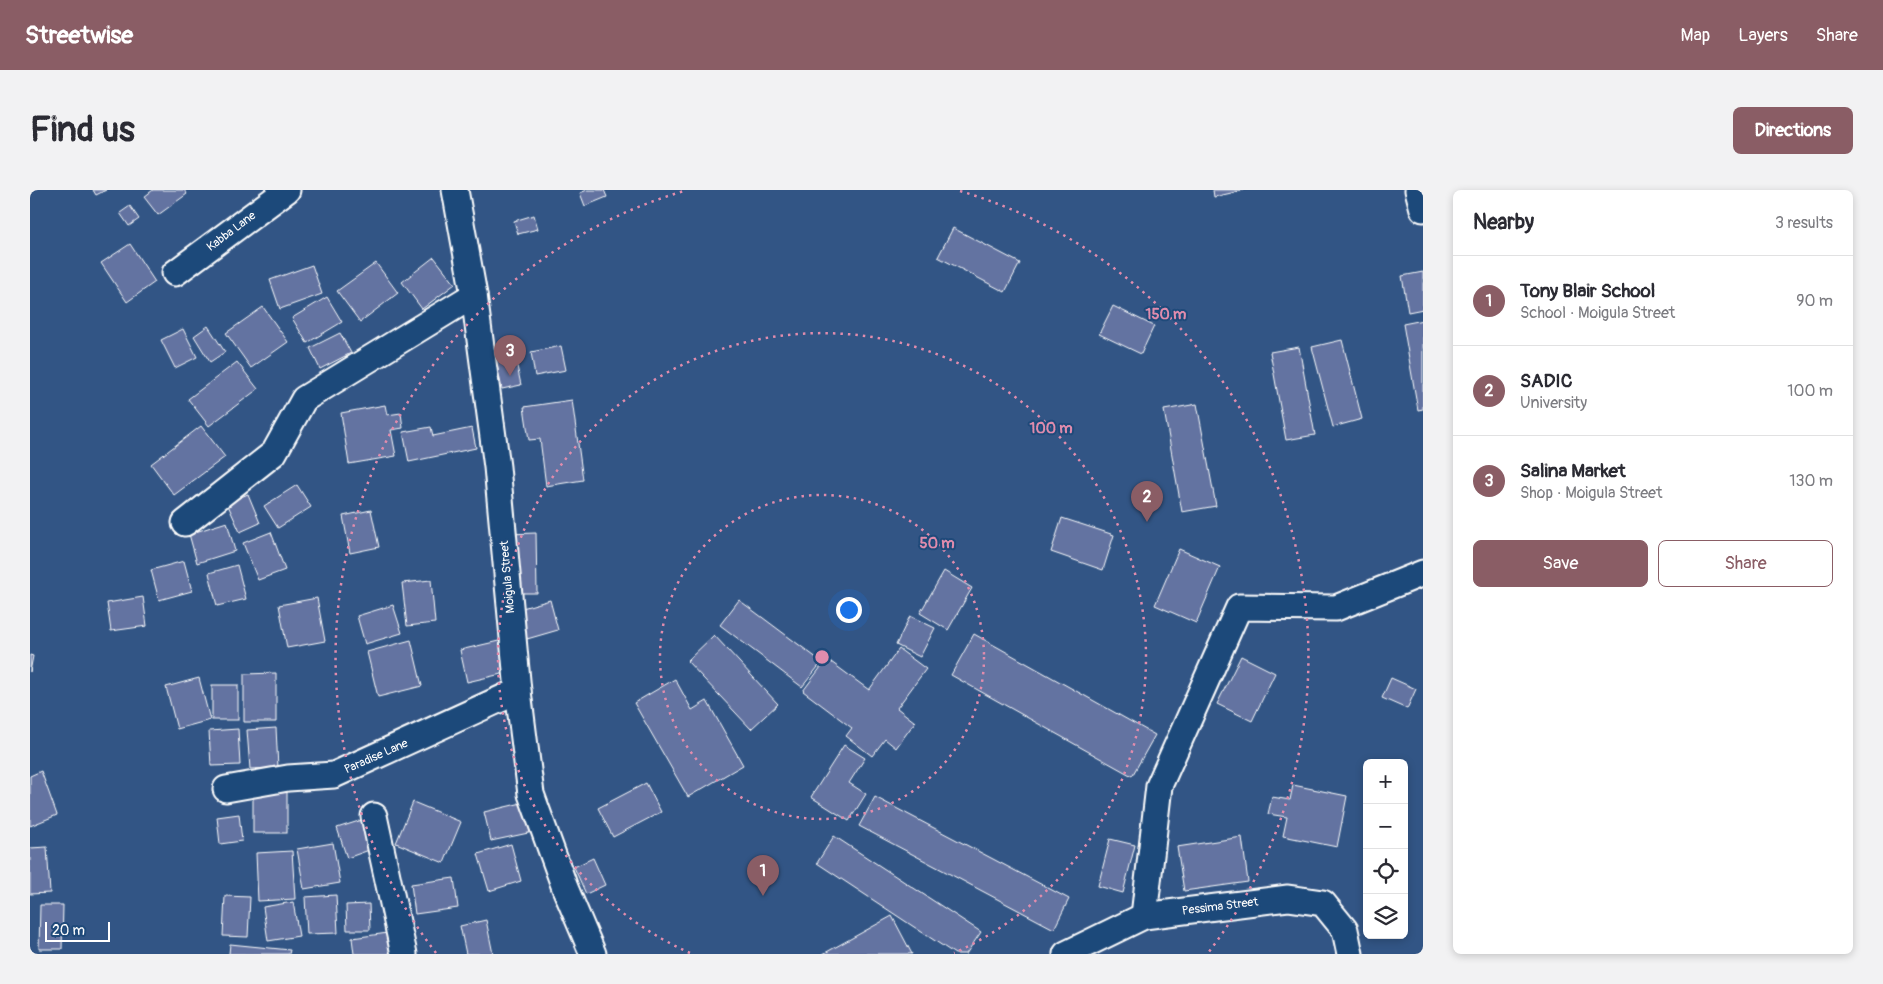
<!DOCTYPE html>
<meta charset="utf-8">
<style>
body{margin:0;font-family:Pangolin,sans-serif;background:#f2f2f3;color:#2b2b33}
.controls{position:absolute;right:15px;bottom:15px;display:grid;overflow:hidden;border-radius:8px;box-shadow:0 2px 8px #0003}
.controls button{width:45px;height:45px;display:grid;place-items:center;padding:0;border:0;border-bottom:1px solid #e1e1e2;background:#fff;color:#2b2b33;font:25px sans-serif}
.scale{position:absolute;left:15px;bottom:12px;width:65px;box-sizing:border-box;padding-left:5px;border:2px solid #fff;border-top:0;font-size:14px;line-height:18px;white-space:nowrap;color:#fff;-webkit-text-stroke:4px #1f4a7a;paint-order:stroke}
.you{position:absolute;left:818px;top:419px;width:18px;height:18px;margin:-12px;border:4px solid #fff;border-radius:50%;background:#1a73e8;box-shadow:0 0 0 8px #1a73e833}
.badge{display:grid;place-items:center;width:32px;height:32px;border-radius:50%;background:#8a5d65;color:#fff;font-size:16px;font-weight:700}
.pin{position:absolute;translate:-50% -41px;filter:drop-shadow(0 1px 2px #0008)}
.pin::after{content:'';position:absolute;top:26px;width:18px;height:15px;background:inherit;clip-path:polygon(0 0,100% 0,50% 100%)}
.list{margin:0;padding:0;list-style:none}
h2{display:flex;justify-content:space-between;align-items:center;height:65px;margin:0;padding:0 20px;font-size:21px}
h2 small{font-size:16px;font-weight:400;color:#7c7c81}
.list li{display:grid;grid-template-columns:32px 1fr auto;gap:15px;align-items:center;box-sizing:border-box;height:90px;padding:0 20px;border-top:1px solid #e1e1e2}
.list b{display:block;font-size:19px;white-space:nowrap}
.list p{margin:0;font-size:16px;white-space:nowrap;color:#7c7c81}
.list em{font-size:16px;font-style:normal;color:#7c7c81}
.actions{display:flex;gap:10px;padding:15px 20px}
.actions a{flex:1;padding:11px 0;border:1px solid #8a5d65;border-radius:8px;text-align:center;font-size:18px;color:#8a5d65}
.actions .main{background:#8a5d65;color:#fff}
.icon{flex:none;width:28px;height:28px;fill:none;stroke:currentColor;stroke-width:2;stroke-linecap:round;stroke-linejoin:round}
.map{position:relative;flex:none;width:1393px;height:764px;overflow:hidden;border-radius:8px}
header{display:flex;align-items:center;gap:30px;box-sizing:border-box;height:70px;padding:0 25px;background:#8a5d65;color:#fff}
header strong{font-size:24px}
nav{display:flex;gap:28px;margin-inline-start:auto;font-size:18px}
.intro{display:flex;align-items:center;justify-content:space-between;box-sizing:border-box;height:120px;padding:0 30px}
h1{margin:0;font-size:35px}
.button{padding:12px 22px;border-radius:8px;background:#8a5d65;color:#fff;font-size:18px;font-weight:700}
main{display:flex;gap:30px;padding:0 30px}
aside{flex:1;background:#fff;border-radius:8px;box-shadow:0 2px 8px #0003}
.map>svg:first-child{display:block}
.building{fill:#6373a1;stroke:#fff}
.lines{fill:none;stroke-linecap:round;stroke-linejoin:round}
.minor-casing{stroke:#fff;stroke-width:29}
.minor{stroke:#1f4a7a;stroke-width:25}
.ring{fill:none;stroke:#e08cad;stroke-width:2.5;stroke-dasharray:2.5 5}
.labels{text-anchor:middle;stroke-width:4;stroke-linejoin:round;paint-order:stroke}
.street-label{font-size:12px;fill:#fff;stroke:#1f4a7a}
.centre{fill:#e08cad;stroke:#1f4a7a;stroke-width:2.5}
.ring-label{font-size:15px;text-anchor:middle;font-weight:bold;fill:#e08cad;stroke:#1f4a7a;stroke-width:4;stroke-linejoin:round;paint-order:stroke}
</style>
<header>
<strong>Streetwise</strong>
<nav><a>Map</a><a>Layers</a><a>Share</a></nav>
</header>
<div class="intro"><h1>Find us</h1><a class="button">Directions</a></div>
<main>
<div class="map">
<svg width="1393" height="764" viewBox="0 0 1393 764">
<rect width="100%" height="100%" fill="#325585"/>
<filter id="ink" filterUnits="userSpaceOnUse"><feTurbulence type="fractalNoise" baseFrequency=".02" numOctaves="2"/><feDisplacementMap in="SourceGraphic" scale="10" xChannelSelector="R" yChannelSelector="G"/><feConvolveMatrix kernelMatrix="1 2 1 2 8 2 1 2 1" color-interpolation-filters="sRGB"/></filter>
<g filter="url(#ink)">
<g class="building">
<polygon points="63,0 76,0 66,5"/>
<polygon points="123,0 154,0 157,4 128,25 114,7"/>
<polygon points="557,0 574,0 577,7 555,16 550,3"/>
<polygon points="1183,0 1214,0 1184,7"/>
<polygon points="100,16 109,29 99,36 90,23"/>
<polygon points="504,25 508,39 488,44 484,31"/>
<polygon points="923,38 990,73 975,102 908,67"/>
<polygon points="100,54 125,92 97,112 71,73"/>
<polygon points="404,67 425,94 392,119 372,92"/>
<polygon points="346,73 368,103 330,132 307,101"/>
<polygon points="282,75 292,104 250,119 240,90"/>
<polygon points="1393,82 1393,119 1378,122 1372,86"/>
<polygon points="297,107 312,132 277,153 262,128"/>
<polygon points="1083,116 1124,136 1111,164 1069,144"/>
<polygon points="233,117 258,152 221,178 196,143"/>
<polygon points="1393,130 1393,219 1388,220 1373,134"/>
<polygon points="178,136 195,162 180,172 164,146"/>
<polygon points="153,139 167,167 145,178 131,150"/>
<polygon points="310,143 321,163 290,179 280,158"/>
<polygon points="1312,150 1332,229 1303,237 1282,157"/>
<polygon points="531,156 536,180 505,186 501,162"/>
<polygon points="483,157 491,195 472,199 464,161"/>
<polygon points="1269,157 1285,245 1256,250 1240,162"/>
<polygon points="207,172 228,199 179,236 158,209"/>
<polygon points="542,210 553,290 516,296 510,249 499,250 494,217"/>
<polygon points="1167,214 1186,316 1152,322 1134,220"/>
<polygon points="355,215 357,225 371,223 373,238 361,240 366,266 319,274 311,223"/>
<polygon points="171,236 195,267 144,305 121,274"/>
<polygon points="401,237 403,246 442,238 446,258 379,272 373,242"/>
<polygon points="267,295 281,317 248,338 234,316"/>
<polygon points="218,304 230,333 210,342 197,313"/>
<polygon points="341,320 349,357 320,363 313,326"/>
<polygon points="1032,328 1084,345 1073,380 1021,362"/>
<polygon points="197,332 205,361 167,373 159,344"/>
<polygon points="241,342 255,380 228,390 213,353"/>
<polygon points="506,343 507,403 479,403 478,344"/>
<polygon points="1149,359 1190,377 1166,433 1125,415"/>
<polygon points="154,371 162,401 129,410 121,380"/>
<polygon points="207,375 216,409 187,416 179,383"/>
<polygon points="914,381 942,398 918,440 890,423"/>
<polygon points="401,390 405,433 377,436 372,393"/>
<polygon points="113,407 117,436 81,441 77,413"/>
<polygon points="287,408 295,451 257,458 249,415"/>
<polygon points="520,410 528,440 497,449 489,419"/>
<polygon points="709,410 792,472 772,497 690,435"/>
<polygon points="363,415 372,443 335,454 327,426"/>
<polygon points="880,426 905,438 890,467 866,455"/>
<polygon points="944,444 1125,545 1102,586 921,485"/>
<polygon points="684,445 748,514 721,539 657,471"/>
<polygon points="381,450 392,496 348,507 337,462"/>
<polygon points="473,450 480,482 437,492 430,460"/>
<polygon points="869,459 896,479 867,518 885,532 866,558 855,549 842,566 816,546 822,538 773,501 797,469 839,500"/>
<polygon points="0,465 3,466 0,482"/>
<polygon points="1211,466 1245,483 1222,531 1187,514"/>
<polygon points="246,483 246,532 214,532 214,484"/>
<polygon points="169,488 180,530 147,539 136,497"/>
<polygon points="1361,488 1386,499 1377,519 1352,508"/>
<polygon points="645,489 662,520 677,511 713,575 658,607 604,513"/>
<rect x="182" y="495" width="26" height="35"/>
<polygon points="246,538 248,578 220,579 217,540"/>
<polygon points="208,539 210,575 181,576 179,541"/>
<polygon points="814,555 835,568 819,593 836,604 819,631 781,607"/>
<polygon points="11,581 27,625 0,636 0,586"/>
<polygon points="616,593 631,622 583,647 568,618"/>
<polygon points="1263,595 1317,606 1307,657 1253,646 1257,627 1238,624 1242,607 1260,610"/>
<rect x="223" y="601" width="34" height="42"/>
<polygon points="845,607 1039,709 1024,739 829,636"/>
<polygon points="383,612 431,632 414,673 366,653"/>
<polygon points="496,612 503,642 461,651 454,622"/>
<polygon points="209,624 212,651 190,654 187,627"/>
<polygon points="332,630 342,659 317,668 307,638"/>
<polygon points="804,646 951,742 936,764 925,764 787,673"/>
<polygon points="1212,647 1218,692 1154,701 1147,657"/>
<polygon points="1080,649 1105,655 1093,703 1068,696"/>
<polygon points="303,653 310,693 274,699 267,659"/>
<polygon points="481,654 491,691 459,701 448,664"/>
<polygon points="17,657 20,703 0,704 0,658"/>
<polygon points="262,661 265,709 228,711 226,663"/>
<polygon points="563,668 575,695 556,704 544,677"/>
<polygon points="424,688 428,718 385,724 381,694"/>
<polygon points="306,705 308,743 277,744 275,707"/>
<polygon points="195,706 220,707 218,747 193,746"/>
<polygon points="263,712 269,746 238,751 233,717"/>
<polygon points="339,714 340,740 317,740 316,715"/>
<polygon points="10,715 33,715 32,759 9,759"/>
<polygon points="862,726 882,764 793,764"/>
<polygon points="456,730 463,764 436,764 430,736"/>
<polygon points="358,743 361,764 324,764 322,748"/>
<polygon points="200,754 260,760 259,764 199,764"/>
</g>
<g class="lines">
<defs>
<g id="minor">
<polyline points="425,0 444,105 467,277 488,501 501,604 535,698 563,764"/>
<polyline points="1388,0 1393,19"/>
<polyline points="145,83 257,0"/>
<polyline points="155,333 244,263 274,209 444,105"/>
<polyline points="196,599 258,588 304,585 488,501"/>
<polyline points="344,626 374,764"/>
<polyline points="1114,726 1129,596 1209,417 1306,418 1393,383"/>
<polyline points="1036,764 1114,726 1258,708 1293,713 1315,740 1320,764"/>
</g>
</defs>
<use href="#minor" class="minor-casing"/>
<use href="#minor" class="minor"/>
</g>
</g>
<g class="ring">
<circle cx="792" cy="467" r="162"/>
<path d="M660 763A324 324 0 1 1 924 763"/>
<path d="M406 763A486 486 0 0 1 654 1M930 1A486 486 0 0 1 1178 763"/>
</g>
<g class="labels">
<g class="street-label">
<text transform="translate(201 41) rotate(-37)" y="4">Kabba Lane</text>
<text transform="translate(477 387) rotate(-95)" y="4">Moigula Street</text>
<text transform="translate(346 566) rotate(-24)" y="4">Paradise Lane</text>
<text transform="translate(1190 716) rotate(-7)" y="4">Pessima Street</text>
</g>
</g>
<circle cx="792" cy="467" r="8" class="centre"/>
<g class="ring-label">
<text x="1136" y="129">150 m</text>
<text x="1021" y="243">100 m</text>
<text x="907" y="358">50 m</text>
</g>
</svg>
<div class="controls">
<button>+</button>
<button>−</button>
<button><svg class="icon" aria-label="locate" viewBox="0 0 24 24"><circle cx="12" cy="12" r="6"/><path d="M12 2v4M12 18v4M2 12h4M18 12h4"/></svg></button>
<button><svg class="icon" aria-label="layers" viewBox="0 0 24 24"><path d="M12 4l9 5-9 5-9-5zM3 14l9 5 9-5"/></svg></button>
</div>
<div class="scale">20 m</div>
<div class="you"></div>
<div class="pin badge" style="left:733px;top:706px">1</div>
<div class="pin badge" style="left:1117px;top:332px">2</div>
<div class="pin badge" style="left:480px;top:186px">3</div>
</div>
<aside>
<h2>Nearby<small>3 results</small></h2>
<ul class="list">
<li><span class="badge">1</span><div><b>Tony Blair School</b><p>School · Moigula Street</p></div><em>90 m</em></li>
<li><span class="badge">2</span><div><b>SADIC</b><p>University</p></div><em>100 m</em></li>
<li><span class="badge">3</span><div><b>Salina Market</b><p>Shop · Moigula Street</p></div><em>130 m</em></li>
</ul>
<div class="actions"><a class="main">Save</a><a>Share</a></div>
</aside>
</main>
